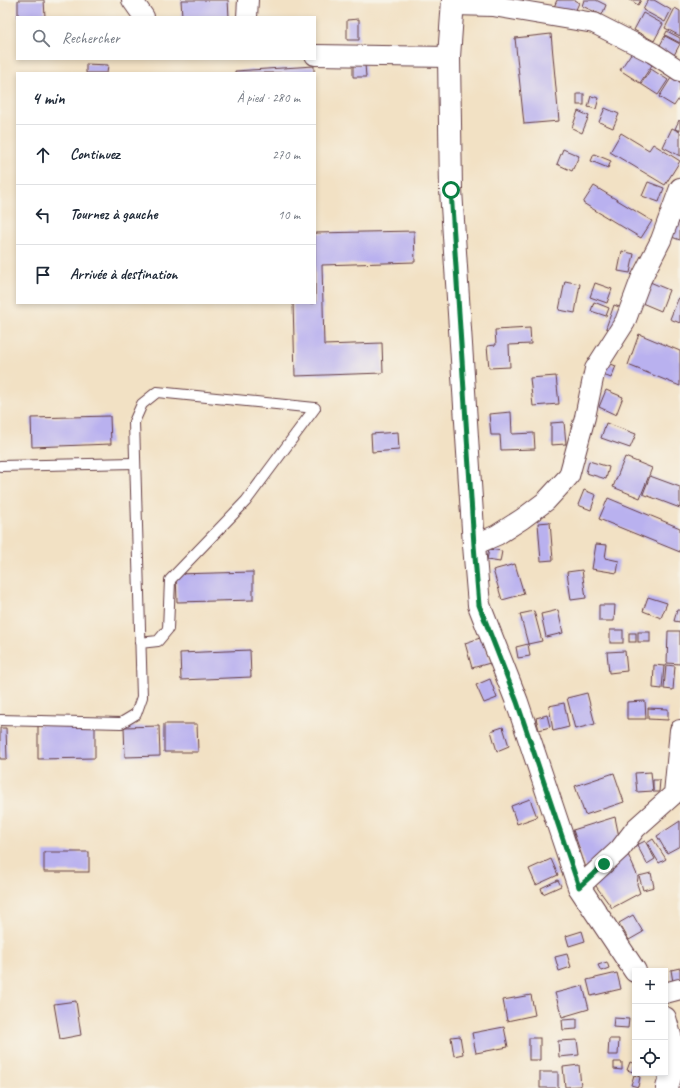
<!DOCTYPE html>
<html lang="fr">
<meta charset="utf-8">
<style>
body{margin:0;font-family:Caveat,sans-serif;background:#f6f6f7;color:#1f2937}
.controls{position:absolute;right:12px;bottom:12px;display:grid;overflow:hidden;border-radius:0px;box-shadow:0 2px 6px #0003}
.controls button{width:36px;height:36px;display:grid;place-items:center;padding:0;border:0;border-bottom:1px solid #e0e1e3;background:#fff;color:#1f2937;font:20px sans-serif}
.stop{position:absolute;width:12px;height:12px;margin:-9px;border:3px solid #0b8043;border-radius:50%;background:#fff}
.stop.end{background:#0b8043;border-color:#fff;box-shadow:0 1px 4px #0008}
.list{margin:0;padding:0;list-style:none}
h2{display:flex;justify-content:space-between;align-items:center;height:52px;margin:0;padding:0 16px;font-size:17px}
h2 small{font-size:13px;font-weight:400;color:#747a83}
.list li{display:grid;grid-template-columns:26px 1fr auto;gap:12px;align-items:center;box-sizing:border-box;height:60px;padding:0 16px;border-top:1px solid #e0e1e3}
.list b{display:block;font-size:15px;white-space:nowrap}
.list em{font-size:13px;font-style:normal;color:#747a83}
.icon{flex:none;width:22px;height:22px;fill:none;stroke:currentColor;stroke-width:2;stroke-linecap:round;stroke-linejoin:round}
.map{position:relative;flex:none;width:680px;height:1088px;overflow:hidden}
.search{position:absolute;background:#fff;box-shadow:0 2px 6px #0003;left:16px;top:16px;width:300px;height:44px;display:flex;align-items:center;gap:10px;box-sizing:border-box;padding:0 14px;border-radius:0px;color:#747a83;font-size:15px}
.panel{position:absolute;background:#fff;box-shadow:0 2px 6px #0003;left:16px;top:72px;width:300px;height:232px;border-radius:0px}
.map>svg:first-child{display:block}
.building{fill:#b9b1ef}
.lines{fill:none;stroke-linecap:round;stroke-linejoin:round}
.service-casing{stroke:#633c42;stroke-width:12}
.minor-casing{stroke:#633c42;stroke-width:22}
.tertiary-casing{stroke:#633c42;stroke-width:24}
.service{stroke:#fff;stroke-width:10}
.minor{stroke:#fff;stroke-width:20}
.tertiary{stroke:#fff;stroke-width:22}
.route{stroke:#0b8043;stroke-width:5}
</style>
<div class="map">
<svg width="680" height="1088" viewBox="0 0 680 1088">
<rect width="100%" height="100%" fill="#f7f3e8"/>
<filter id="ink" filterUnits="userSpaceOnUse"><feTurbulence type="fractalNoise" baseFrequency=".025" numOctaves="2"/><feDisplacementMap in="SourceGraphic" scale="8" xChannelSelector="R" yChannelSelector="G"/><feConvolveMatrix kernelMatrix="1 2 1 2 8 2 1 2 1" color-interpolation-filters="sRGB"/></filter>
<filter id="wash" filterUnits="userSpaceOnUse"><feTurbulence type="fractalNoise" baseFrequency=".012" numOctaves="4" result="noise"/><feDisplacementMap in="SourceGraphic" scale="16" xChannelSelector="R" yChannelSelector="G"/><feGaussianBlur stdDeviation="0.9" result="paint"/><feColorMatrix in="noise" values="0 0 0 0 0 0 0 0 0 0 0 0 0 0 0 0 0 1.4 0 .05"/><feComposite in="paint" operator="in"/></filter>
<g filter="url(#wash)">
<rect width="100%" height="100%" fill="#f2e1c4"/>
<g id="blocks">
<g class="building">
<polygon points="18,0 44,0 45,17 18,17"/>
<polygon points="181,0 228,0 229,17 182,17"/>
<polygon points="557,0 574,0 579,3 573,16 554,7"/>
<polygon points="584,0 596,0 606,5 602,15 582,6"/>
<polygon points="630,0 641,0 638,5"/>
<polygon points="648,0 654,0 671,10 665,22 643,10"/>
<polygon points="675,8 680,11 680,36 665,28"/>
<polygon points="643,13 663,24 654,41 634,30"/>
<polygon points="359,19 359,40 347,40 347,20"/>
<polygon points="667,31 680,38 680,43 665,35"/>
<polygon points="551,34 559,121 524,124 515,38"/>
<polygon points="665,36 680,44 673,57 658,49"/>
<polygon points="632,52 652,65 640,83 620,70"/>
<polygon points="86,64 108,65 107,73 86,73"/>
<polygon points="353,64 365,64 366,77 353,77"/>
<polygon points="314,66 314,73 235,73 235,71"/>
<polygon points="651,69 668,80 658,95 641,84"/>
<polygon points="673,75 680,79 680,97 674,106 659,97"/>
<rect x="577" y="94" width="7" height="11"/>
<polygon points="591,96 599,98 596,109 588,107"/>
<polygon points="605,108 619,114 613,128 599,122"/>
<polygon points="578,111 589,116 582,133 572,128"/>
<polygon points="679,120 680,121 680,131 675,129"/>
<polygon points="672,128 680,132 680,156 663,147"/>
<polygon points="621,133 649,150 653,144 680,161 665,185 610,152"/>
<polygon points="563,149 579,156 572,171 557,164"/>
<polygon points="594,154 611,161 608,168 591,161"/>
<polygon points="648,182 664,188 659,202 642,196"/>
<polygon points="594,186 652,221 641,238 583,203"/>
<polygon points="675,217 680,219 680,240 669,236"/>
<polygon points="414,231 415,262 322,265 324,345 382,343 383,373 295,376 293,303 315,303 315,233"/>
<polygon points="622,251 634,254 630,273 618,271"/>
<polygon points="565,281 580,284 575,313 559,310"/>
<polygon points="650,282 669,290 661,311 642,303"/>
<polygon points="595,283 612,289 607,303 590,297"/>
<polygon points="679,297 680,298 680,323 670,319"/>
<polygon points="594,302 609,308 606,316 591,311"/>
<polygon points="614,305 622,308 614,330 606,328"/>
<polygon points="530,328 531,344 509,345 510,367 489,368 487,346 496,345 495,330"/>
<polygon points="639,334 680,351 680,386 628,365"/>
<polygon points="606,362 616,366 611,378 601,374"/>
<polygon points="556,376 559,404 533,406 530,378"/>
<polygon points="606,390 623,397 616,415 599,407"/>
<polygon points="511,412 512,434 534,433 535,449 501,450 500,435 491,435 489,414"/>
<polygon points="110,416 111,444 32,447 31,418"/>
<polygon points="564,422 566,444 551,445 551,423"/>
<polygon points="606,423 636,434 630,448 601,438"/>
<polygon points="398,432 399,450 372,452 371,434"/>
<polygon points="625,457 652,468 640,498 613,487"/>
<polygon points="589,461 609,467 606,479 586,473"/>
<polygon points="650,476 680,487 680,508 643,494"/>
<polygon points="584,490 596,495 591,510 578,505"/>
<polygon points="608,498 680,528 680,552 599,519"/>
<polygon points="550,522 553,560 541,561 538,523"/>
<polygon points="596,544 607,545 605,558 619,561 617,573 592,569"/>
<polygon points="489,549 502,551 500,562 487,560"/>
<polygon points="515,564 524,594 502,600 493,570"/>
<polygon points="582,570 586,598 571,600 567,572"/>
<polygon points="253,572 253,600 177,602 176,574"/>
<polygon points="648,597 667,603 661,618 643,611"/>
<polygon points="599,605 615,605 614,621 599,621"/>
<polygon points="558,610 563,633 546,637 541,614"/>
<polygon points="677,610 680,610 680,622 674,621"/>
<polygon points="534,611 542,641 528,644 520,614"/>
<rect x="610" y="630" width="13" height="13"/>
<polygon points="668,631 680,631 680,664 667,663"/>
<rect x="638" y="632" width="12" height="10"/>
<rect x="629" y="633" width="7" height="9"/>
<polygon points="483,637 490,663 472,668 465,643"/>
<polygon points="528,644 530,656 518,658 516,647"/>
<polygon points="250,650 251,677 181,680 180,653"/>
<polygon points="625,651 627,671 609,673 607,652"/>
<polygon points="654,665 664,666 662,689 653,688"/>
<polygon points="666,665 675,666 673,690 664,689"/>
<polygon points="490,679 497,698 484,703 476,685"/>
<polygon points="587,693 595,724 575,729 567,698"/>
<polygon points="645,701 646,719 627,719 627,702"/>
<polygon points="564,703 569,727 553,731 549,706"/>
<polygon points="648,708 668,709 668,720 648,719"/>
<polygon points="547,715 550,727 539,730 536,718"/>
<polygon points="38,724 95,724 95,758 38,759"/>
<polygon points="164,724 197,724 198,752 164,752"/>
<polygon points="159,726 160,756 125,757 124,727"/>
<polygon points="503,727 509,746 497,751 491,731"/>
<polygon points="0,728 6,728 7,759 0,759"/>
<polygon points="651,772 653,791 637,792 635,773"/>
<polygon points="614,773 624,802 585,815 575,786"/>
<polygon points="653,780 660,780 659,792 653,792"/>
<polygon points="530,799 537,817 517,824 511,806"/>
<polygon points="615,817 620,842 586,868 573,830"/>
<polygon points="680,821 680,846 667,853 657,836"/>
<polygon points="653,839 666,859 659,863 647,843"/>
<polygon points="645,841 655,859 647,864 637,845"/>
<polygon points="626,850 638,877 637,884 640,893 612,908 593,882"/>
<rect x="44" y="852" width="45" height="20"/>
<polygon points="551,859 558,875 536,885 529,869"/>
<polygon points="651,873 654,887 643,890 639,876"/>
<polygon points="558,880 561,886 543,894 541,888"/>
<polygon points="633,915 643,932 629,940 619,923"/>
<polygon points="582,931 585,941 569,946 566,936"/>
<polygon points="567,954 571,967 559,971 555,957"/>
<polygon points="607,962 609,968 601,971 598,965"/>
<polygon points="680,968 680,981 673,982 671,970"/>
<polygon points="617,973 621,989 591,996 587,980"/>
<polygon points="583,986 589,1009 562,1017 555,993"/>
<polygon points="531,995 535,1015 507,1021 503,1000"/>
<polygon points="76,1001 81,1035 60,1039 54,1004"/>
<polygon points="614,1018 629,1019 628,1028 613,1027"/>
<polygon points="577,1019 577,1029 563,1030 562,1020"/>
<polygon points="504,1027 508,1047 476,1053 472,1033"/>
<polygon points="460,1036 463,1054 454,1056 451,1037"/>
<rect x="529" y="1038" width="11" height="22"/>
<polygon points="609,1039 619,1039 618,1055 608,1055"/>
<polygon points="577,1040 579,1055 559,1057 558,1041"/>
<polygon points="614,1062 622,1062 622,1070 614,1069"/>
<polygon points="630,1062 635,1064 633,1072 627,1070"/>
<polygon points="579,1065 581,1086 565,1087 563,1067"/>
<rect x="540" y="1072" width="18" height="16"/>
<polygon points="634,1075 640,1077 638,1087 631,1085"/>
</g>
</g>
</g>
<g filter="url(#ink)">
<use href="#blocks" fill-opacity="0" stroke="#633c42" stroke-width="1"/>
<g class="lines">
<defs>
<g id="service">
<polyline points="0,466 134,463"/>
<polyline points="0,720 121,723 136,714 142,697 134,422 142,404 157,392 315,408 246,501 170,580 168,629 158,641 140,643"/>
</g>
<g id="minor">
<polyline points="132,0 144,17"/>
<polyline points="453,5 493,6 594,23 653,53 680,71"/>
<polyline points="247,17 248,0"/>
<polyline points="315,55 449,57"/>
<polyline points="474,545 497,535 522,519 546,501 569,476 585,417 595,369 625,322 641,279 661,240 680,188"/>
<polyline points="579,887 620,849 636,828 674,794 680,730"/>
<polyline points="665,993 680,989"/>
</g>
<g id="tertiary">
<polyline points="453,0 449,57 451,190 474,545 479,605 517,702 579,887 635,971"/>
<polyline points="665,1018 671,1039 673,1067 667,1088"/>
</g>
</defs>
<use href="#service" class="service-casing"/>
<use href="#minor" class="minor-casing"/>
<use href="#tertiary" class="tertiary-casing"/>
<use href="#service" class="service"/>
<use href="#minor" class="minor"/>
<use href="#tertiary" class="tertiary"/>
</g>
</g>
<g class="lines" filter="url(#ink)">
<polyline class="route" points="451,190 474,545 479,605 517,702 579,887 604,864"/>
</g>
</svg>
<div class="controls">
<button>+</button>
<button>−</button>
<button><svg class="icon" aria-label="locate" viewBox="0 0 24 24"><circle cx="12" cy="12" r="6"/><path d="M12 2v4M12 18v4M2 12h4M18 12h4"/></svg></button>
</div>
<div class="stop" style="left:451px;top:190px"></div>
<div class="stop end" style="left:604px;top:864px"></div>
<div class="search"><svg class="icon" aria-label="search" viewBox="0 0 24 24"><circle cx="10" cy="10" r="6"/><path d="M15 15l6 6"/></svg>Rechercher</div>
<section class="panel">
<h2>4 min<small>À pied · 280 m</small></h2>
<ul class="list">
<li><svg class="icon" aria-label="ahead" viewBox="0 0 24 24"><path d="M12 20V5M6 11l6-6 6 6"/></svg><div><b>Continuez</b></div><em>270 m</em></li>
<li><svg class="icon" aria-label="left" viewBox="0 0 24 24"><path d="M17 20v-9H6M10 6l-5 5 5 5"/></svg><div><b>Tournez à gauche</b></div><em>10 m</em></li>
<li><svg class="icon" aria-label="arrive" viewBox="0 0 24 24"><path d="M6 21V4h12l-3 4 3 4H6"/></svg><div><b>Arrivée à destination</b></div></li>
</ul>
</section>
</div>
